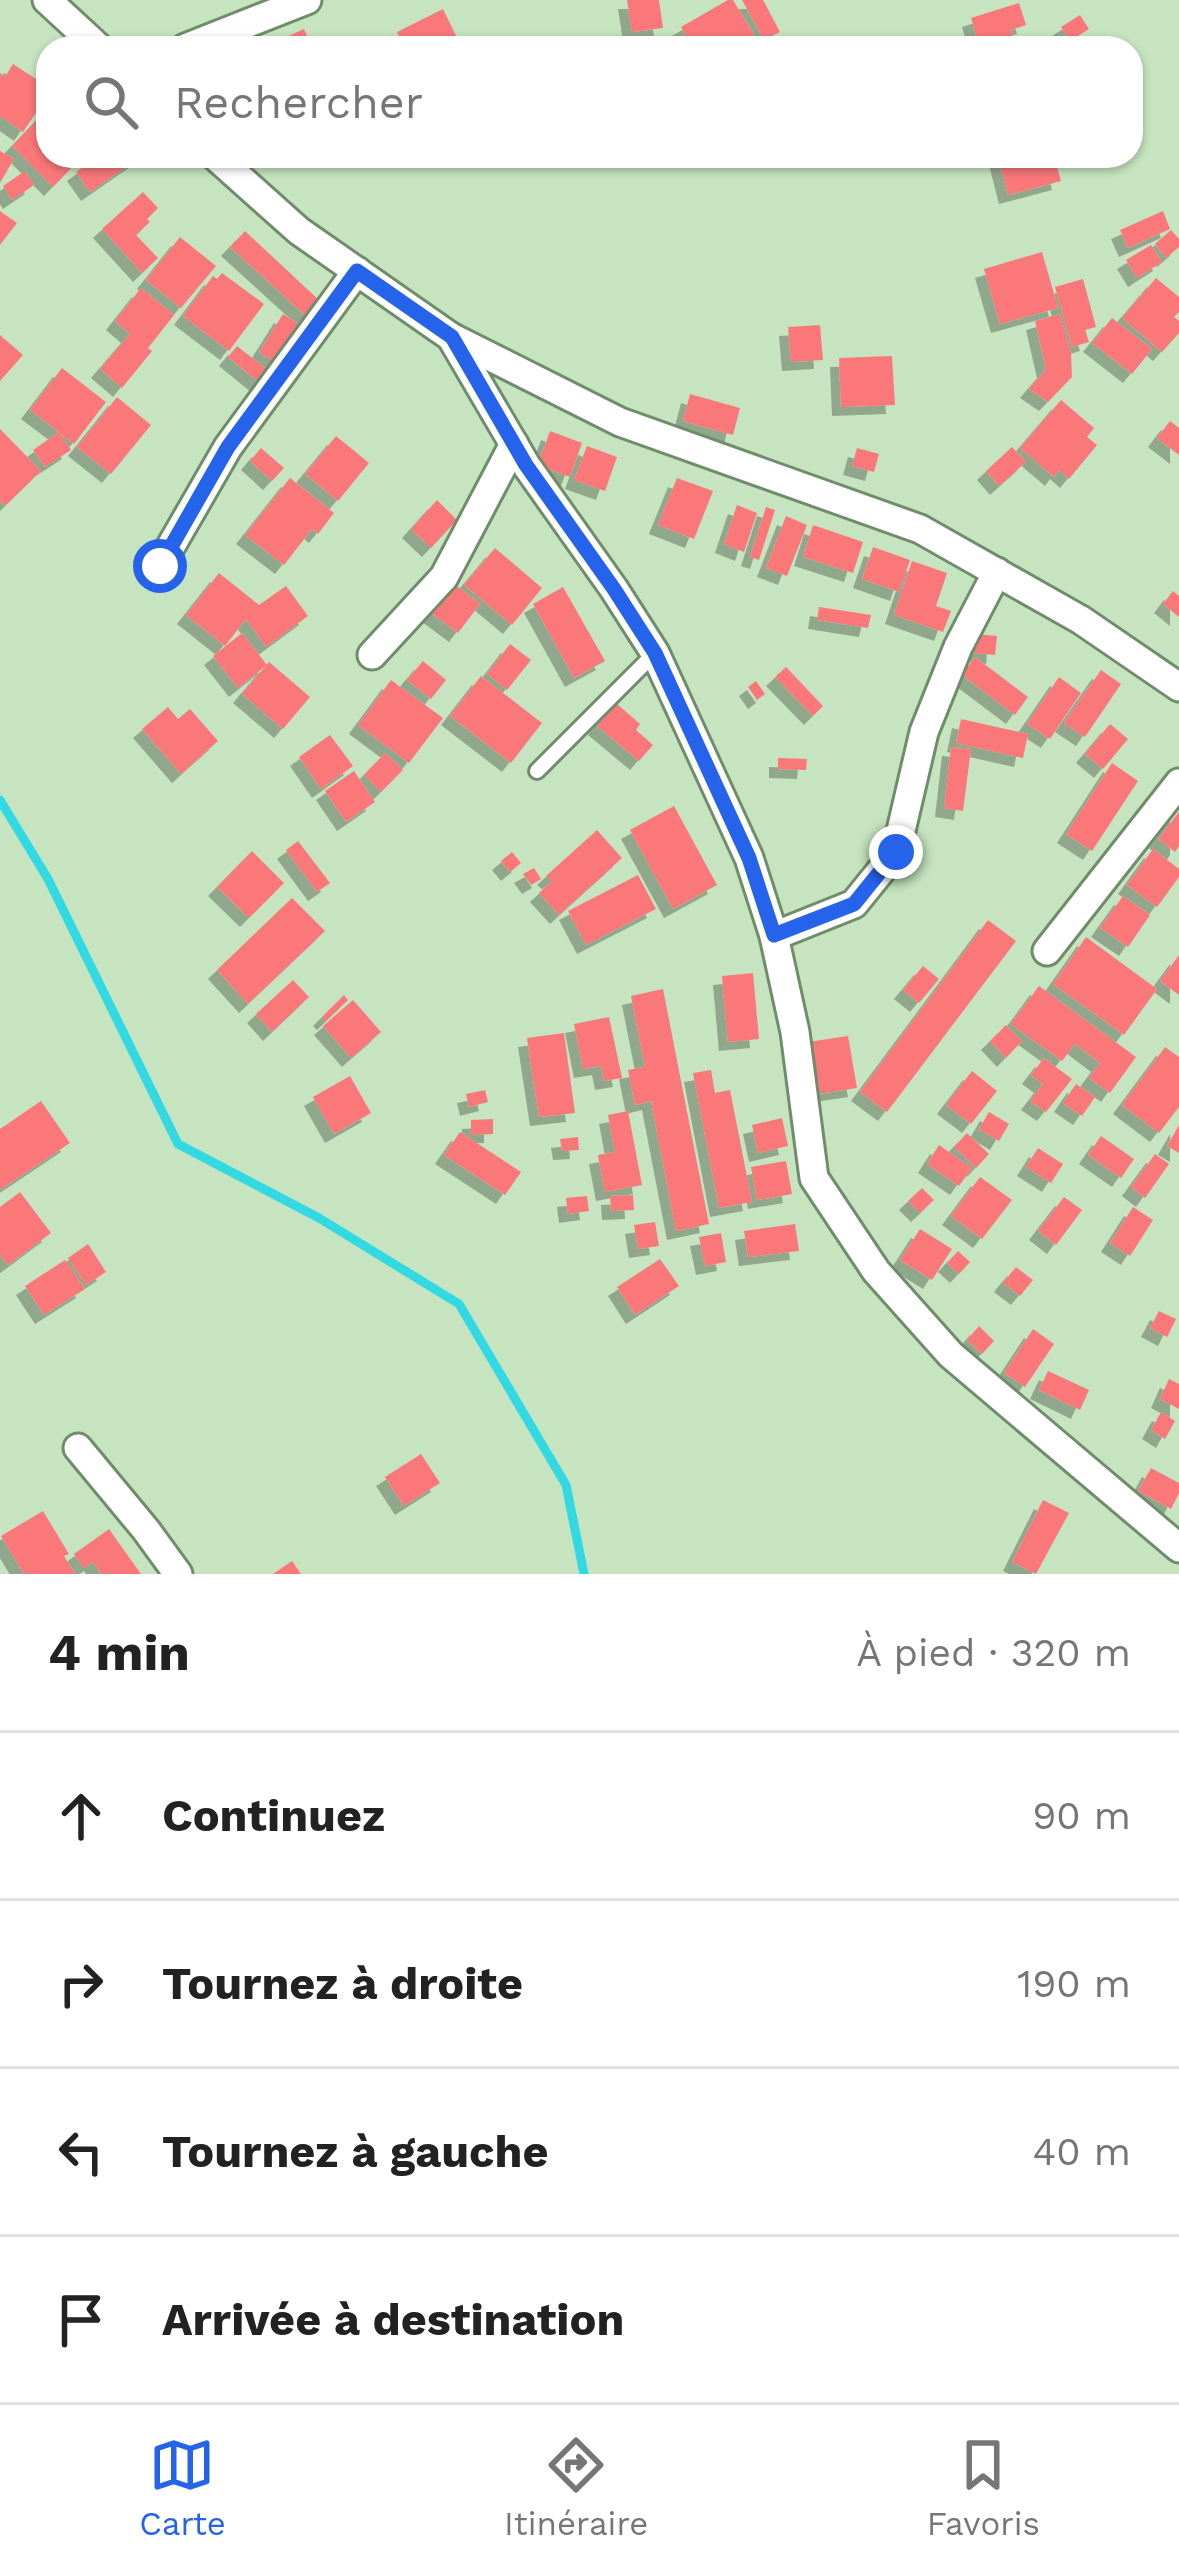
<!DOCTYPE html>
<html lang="fr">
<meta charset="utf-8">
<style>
body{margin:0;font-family:"Work Sans",sans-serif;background:#f6f6f6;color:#222}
.stop{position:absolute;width:36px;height:36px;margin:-27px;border:9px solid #2563eb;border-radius:50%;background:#fff}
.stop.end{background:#2563eb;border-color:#fff;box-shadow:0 3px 12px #0008}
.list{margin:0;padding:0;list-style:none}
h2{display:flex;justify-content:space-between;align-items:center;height:156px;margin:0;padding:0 48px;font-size:51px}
h2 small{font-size:39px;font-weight:400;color:#767676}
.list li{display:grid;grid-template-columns:78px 1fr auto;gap:36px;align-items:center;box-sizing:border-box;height:168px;padding:0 48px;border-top:3px solid #e0e0e0}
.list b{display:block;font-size:45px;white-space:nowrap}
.list em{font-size:39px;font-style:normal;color:#767676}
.icon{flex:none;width:66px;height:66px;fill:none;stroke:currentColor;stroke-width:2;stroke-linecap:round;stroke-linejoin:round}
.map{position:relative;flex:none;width:1179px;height:1574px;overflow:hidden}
.search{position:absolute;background:#fff;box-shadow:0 3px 9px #0004;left:36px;right:36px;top:36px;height:132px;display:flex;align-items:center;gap:30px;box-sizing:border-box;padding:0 42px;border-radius:36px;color:#767676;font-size:45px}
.sheet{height:828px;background:#fff}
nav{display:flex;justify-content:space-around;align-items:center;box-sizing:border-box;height:168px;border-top:3px solid #e0e0e0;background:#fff;font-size:33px;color:#767676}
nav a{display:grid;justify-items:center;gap:6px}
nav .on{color:#2563eb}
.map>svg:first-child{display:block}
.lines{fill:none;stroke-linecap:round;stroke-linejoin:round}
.stream{stroke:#33d9e2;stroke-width:9}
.building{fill:#fb787a;filter:url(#shadow)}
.service-casing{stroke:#708d6b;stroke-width:20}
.minor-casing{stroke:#708d6b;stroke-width:33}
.service{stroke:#fff;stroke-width:14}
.minor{stroke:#fff;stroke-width:27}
.route{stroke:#2563eb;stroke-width:15}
</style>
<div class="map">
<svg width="1179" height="1574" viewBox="0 0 1179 1574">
<defs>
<filter id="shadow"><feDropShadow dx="-9" dy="9" stdDeviation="0" flood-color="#0004"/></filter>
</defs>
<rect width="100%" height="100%" fill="#c5e4bf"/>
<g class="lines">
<polyline class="stream" points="0,800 48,879 178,1144 319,1218 459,1304 566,1485 584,1574"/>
</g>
<g class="building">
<polygon points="627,0 659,0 663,28 632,32"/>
<polygon points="728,0 733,0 762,48 693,48 681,27"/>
<polygon points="742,0 763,0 780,32 764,40"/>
<polygon points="1019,3 1026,25 1011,30 1013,35 994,41 992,36 978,41 971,18"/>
<polygon points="443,9 462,48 405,48 397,32"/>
<polygon points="1080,15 1089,29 1070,41 1061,27"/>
<polygon points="304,29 312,48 262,48"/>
<polygon points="1029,37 1033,48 1002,48"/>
<polygon points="13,64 48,87 48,95 23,132 0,116 0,73 5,77"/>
<polygon points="48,108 48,156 83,156 53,187 12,146"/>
<polygon points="0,151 14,159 0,183"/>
<polygon points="98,156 142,156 90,192 76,172"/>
<polygon points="998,156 1054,156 1061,181 1008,195"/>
<polygon points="25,171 34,185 12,200 3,186"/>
<polygon points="143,192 158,208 147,219 150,222 136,235 158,258 142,273 102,229"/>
<polygon points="0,211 17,223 0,245"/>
<polygon points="1163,211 1170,229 1128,248 1120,230"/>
<polygon points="1171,230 1179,239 1179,247 1166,258 1155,244"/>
<polygon points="245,231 322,303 308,318 230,247"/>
<polygon points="180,237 216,266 181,308 146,280"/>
<polygon points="1151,245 1162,262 1137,278 1126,260"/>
<polygon points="1042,252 1058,308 1000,324 984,269"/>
<polygon points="222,273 264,304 229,351 183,316 213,276 217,279"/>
<polygon points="1156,278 1179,297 1179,312 1174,317 1179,321 1179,333 1162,352 1122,318"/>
<polygon points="1083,279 1096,327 1085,330 1089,342 1072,347 1055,287"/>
<polygon points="141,288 174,315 148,348 152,351 122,388 100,369 130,334 115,321"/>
<polygon points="283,314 303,327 279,365 259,352"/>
<polygon points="1060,314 1071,353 1072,377 1048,402 1029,389 1046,369 1035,321"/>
<polygon points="1112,318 1152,349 1132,374 1092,343"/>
<polygon points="820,325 823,360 791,362 788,327"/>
<polygon points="0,335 23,355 0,381"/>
<polygon points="237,346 269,371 260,383 228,357"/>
<polygon points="892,356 895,405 841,407 839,358"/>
<polygon points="62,368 106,402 74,444 60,433 71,450 45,467 33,450 59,432 30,410"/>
<polygon points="690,394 740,408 733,435 683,421"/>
<polygon points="117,397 151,425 111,474 77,447"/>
<polygon points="1061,400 1094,428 1087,437 1097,445 1069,479 1059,470 1054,477 1020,448"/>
<polygon points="1170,421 1179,428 1179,455 1157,438"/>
<polygon points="0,429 41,471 5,506 0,500"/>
<polygon points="550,431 582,443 570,477 538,465"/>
<polygon points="336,436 369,463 338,501 305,474"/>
<polygon points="587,446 617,457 605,491 574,480"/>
<polygon points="1012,447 1026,462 999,486 986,471"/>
<polygon points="261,448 284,468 272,481 250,461"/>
<polygon points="857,448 879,454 874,472 852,466"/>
<polygon points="290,478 334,513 318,534 312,529 284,565 245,535"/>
<polygon points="677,478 713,491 694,539 658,525"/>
<polygon points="437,500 457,520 431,548 411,529"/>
<polygon points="737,505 757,513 744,552 724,544"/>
<polygon points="766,507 775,510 759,560 750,557"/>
<polygon points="786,516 807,525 787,576 766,568"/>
<polygon points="813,525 863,542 853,573 803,557"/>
<polygon points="873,547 910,560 899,592 862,579"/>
<polygon points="495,548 542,588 512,625 464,585"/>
<polygon points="912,561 947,573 936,606 951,611 943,632 894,615"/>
<polygon points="219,573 259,605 286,586 308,616 266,647 246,619 225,646 186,615"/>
<polygon points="453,583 480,604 458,633 431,613"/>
<polygon points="563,587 605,661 574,678 533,604"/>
<polygon points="1173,591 1179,596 1179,617 1163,604"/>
<polygon points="819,607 871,615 868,628 817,620"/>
<polygon points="242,633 267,665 238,688 213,656"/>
<polygon points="976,634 997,636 995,655 974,653"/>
<polygon points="510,644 531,660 507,690 487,674"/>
<polygon points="975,657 1028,697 1015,715 962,675"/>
<polygon points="423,661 446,680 431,699 407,680"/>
<polygon points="269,662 310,697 283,729 242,694"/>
<polygon points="786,667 823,706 813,716 775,677"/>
<polygon points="1101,670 1121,684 1085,737 1064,723"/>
<polygon points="481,676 542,723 511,763 450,716"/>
<polygon points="1059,677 1081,693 1050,739 1027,724"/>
<polygon points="391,680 443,718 409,763 358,725"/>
<polygon points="756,681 765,694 757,700 748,687"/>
<polygon points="616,703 640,724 636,730 653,745 639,761 597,726"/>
<polygon points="168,707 178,719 190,709 218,741 181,774 142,729"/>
<polygon points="961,719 1028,734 1023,758 956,743"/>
<polygon points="1110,724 1128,739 1103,769 1085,754"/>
<polygon points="330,735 353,766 321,789 299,757"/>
<polygon points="951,747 971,749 963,811 944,808"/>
<polygon points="385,753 403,770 381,792 364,775"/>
<polygon points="778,758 807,759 806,770 778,769"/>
<polygon points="1112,763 1138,781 1092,851 1066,834"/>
<polygon points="354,771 375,802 346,822 325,791"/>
<polygon points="674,806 717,885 673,909 630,830"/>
<polygon points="1179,812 1179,846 1175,852 1158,839"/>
<polygon points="597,830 622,858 559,915 539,893 552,881 546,876"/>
<polygon points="298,841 330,883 317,892 286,850"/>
<polygon points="1153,849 1179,869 1179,877 1157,907 1127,885"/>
<polygon points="252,851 284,883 249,918 217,887"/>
<polygon points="512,852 521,863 510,872 501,861"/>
<polygon points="534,868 541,879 531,885 523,874"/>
<polygon points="638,875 656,909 586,945 568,911"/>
<polygon points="1123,896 1150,915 1128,947 1100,928"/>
<polygon points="292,898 325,931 248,1004 217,970"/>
<polygon points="988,920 1016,941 887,1112 860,1092"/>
<polygon points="1086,937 1157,989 1124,1035 1053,984"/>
<polygon points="1179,955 1179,995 1160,981"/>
<polygon points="923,966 939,979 919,1003 903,990"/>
<polygon points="753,973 759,1039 728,1042 722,976"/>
<polygon points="293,980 309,997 272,1032 256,1014"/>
<polygon points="1039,986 1136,1057 1110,1093 1089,1078 1100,1063 1075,1044 1062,1061 1011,1024"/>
<polygon points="663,989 709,1224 676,1231 651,1101 635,1105 628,1070 645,1067 631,996"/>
<polygon points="344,995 348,1000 326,1021 322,1017"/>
<polygon points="353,1000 381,1032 351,1058 323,1026"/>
<polygon points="609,1017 622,1078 604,1081 601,1066 583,1069 574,1024"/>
<polygon points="1006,1025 1022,1041 1006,1058 990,1041"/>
<polygon points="564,1033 575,1113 539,1117 527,1038"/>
<polygon points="848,1036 857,1088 817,1094 808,1042"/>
<polygon points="1165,1047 1179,1057 1179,1107 1159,1133 1122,1105"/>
<polygon points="1044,1058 1072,1079 1046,1112 1030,1101 1043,1084 1031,1075"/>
<polygon points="711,1070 715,1093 730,1090 752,1202 719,1208 693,1073"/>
<polygon points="972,1071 997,1091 971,1124 946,1105"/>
<polygon points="350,1076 371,1113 334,1134 313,1097"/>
<polygon points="1076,1084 1095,1097 1082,1116 1063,1103"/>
<polygon points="485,1090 488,1102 469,1107 466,1094"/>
<polygon points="41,1101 70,1143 0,1190 0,1129"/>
<polygon points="628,1111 642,1185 605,1192 598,1155 615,1152 608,1115"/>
<polygon points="989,1112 1009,1124 999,1141 979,1129"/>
<polygon points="782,1118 788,1146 758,1153 752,1125"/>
<polygon points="493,1119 493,1134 471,1135 471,1120"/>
<polygon points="1179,1125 1179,1153 1167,1146"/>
<polygon points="460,1132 521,1172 505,1195 444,1155"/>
<polygon points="967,1133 989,1154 976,1168 954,1147"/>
<polygon points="1101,1136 1134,1159 1121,1178 1088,1155"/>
<polygon points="578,1137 579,1150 562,1151 560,1139"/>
<polygon points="939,1145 972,1168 959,1186 927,1164"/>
<polygon points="1038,1148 1063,1164 1051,1183 1026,1167"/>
<polygon points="1155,1154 1169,1164 1145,1198 1131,1187"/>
<polygon points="786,1161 792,1194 757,1200 751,1167"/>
<polygon points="980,1177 1012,1200 982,1239 951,1216"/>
<polygon points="922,1188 934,1200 920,1213 908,1201"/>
<polygon points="20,1192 51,1233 8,1265 0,1255 0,1207"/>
<polygon points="633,1195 634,1210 611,1211 610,1196"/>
<polygon points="587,1196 589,1211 568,1214 566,1198"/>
<polygon points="1064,1197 1082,1210 1056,1245 1038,1231"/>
<polygon points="1133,1207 1153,1220 1130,1256 1110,1243"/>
<polygon points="655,1222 659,1246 638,1249 634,1225"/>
<polygon points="795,1224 799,1251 748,1257 744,1231"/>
<polygon points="920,1229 952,1249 932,1280 900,1260"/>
<polygon points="721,1233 726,1262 705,1266 699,1237"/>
<polygon points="88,1244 106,1272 86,1285 68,1258"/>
<polygon points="958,1251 970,1262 959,1274 947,1263"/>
<polygon points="660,1259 679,1286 635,1315 617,1287"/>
<polygon points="65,1260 85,1289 44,1315 25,1286"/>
<polygon points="1016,1267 1033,1280 1020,1296 1003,1283"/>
<polygon points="1159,1311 1176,1319 1167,1337 1150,1328"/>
<polygon points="979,1326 994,1341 982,1354 967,1340"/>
<polygon points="1033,1329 1054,1344 1025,1387 1004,1373"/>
<polygon points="1048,1371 1089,1390 1080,1410 1039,1390"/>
<polygon points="1169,1379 1179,1384 1179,1409 1160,1399"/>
<polygon points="1161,1412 1175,1421 1165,1439 1151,1430"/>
<polygon points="421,1454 440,1483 404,1506 385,1477"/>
<polygon points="1151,1468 1179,1483 1179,1493 1171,1509 1138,1491"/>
<polygon points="1043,1500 1069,1513 1036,1574 1012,1562"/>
<polygon points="43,1511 69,1554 64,1556 75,1574 24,1574 1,1536"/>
<polygon points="109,1529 141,1574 101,1574 93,1562 84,1568 74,1554"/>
<polygon points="292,1561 301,1574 273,1574"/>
</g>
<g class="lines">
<defs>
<polyline id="service" points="537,771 655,653"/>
<g id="minor">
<polyline points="47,0 99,48"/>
<polyline points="185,48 307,0"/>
<polyline points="215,156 299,231 451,337 620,422 920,529 1081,620 1179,687"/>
<polyline points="451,337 526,465 614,589 655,653 749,858 774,936 795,1032 814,1178 876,1271 951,1355 1179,1548"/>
<polyline points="160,565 228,447 357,271"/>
<polyline points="372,655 444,577 514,444"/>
<polyline points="774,936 854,904 896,852 924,732 958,647 997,572"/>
<polyline points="1047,951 1179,783"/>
<polyline points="78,1448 146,1530 178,1574"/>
</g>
</defs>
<use href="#service" class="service-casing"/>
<use href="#minor" class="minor-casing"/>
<use href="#service" class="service"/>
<use href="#minor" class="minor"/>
</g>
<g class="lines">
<polyline class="route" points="160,566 228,447 357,271 452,337 526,465 614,589 655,653 749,858 774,935 854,904 896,852"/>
</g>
</svg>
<div class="stop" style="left:160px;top:566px"></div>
<div class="stop end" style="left:896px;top:852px"></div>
<div class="search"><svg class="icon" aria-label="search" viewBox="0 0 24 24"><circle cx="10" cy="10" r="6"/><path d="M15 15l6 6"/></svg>Rechercher</div>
</div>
<section class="sheet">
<h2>4 min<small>À pied · 320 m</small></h2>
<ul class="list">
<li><svg class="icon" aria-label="ahead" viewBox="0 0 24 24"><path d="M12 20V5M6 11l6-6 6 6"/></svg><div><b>Continuez</b></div><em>90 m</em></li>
<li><svg class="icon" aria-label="right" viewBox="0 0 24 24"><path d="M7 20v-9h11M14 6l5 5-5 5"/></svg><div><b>Tournez à droite</b></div><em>190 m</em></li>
<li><svg class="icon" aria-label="left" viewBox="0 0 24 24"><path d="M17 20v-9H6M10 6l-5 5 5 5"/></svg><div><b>Tournez à gauche</b></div><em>40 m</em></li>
<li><svg class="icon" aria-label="arrive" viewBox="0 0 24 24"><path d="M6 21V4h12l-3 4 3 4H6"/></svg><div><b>Arrivée à destination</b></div></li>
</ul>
</section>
<nav>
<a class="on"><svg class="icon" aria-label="map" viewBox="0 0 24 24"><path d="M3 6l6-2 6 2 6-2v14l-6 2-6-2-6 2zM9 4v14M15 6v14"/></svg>Carte</a>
<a><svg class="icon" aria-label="directions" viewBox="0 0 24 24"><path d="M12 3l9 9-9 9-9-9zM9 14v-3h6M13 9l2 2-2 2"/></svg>Itinéraire</a>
<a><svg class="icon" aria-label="saved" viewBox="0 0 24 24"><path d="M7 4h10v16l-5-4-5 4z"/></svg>Favoris</a>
</nav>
